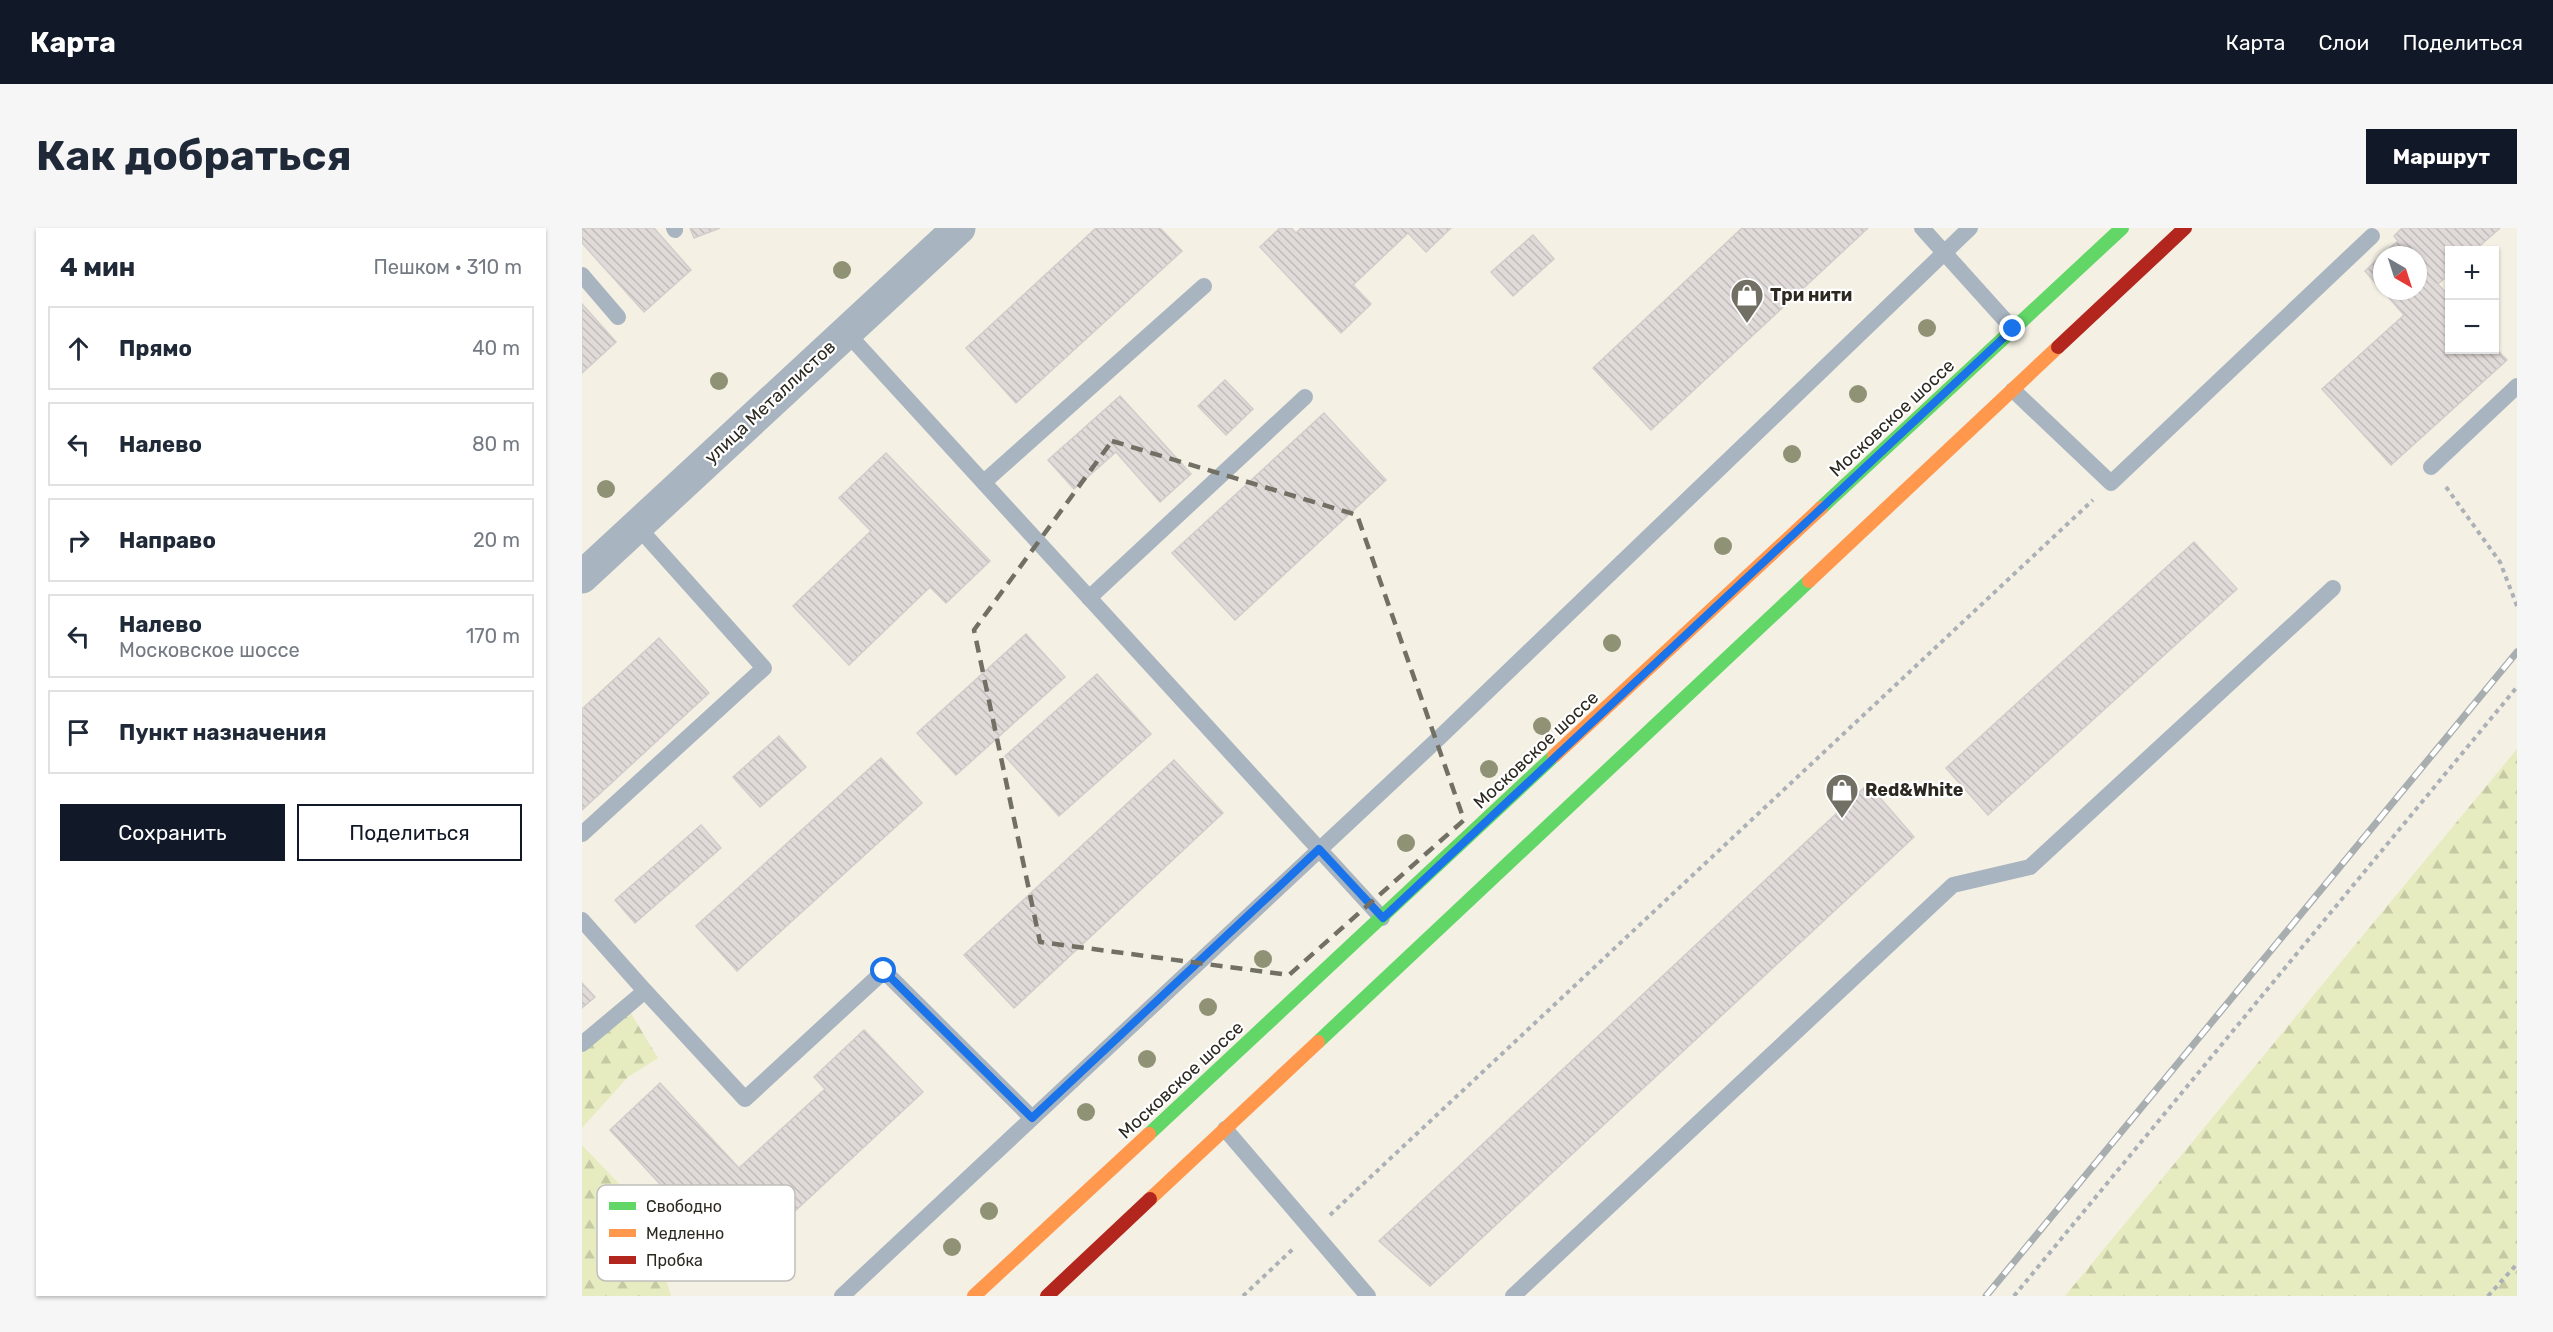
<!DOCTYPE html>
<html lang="ru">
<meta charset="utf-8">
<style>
body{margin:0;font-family:Rubik,sans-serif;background:#f6f6f7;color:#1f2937}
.controls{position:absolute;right:18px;top:18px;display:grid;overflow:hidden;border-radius:0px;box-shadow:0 2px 4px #0004}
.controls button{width:54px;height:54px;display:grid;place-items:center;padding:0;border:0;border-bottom:2px solid #e0e1e3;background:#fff;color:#1f2937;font:30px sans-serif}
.compass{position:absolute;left:1791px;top:18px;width:54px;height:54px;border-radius:50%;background:#fff;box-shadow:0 2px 4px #0004;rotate:141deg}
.stop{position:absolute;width:18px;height:18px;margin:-14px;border:4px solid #1a73e8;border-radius:50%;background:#fff}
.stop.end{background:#1a73e8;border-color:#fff;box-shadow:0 2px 6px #0008}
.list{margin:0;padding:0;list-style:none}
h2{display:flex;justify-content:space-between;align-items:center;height:78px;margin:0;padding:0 24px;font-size:26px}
h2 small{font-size:20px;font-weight:400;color:#747a83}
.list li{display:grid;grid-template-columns:39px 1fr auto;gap:18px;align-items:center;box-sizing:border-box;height:84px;margin:0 12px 12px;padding:0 12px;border:2px solid #e0e1e3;border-radius:0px}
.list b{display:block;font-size:22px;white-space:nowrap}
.list p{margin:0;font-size:20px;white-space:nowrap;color:#747a83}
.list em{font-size:20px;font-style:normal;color:#747a83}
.actions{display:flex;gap:12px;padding:18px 24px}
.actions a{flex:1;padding:14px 0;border:2px solid #111827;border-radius:0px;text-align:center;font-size:21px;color:#111827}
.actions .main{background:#111827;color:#fff}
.icon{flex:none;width:33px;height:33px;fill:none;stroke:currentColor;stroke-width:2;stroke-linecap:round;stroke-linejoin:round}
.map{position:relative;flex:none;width:1935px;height:1068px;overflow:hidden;border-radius:0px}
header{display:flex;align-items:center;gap:36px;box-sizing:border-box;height:84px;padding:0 30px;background:#111827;color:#fff}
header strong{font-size:28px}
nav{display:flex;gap:33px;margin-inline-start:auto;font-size:21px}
.intro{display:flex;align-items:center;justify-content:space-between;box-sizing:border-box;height:144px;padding:0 36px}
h1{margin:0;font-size:42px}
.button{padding:15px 27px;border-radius:0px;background:#111827;color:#fff;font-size:21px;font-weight:700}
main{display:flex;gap:36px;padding:0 36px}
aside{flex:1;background:#fff;border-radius:0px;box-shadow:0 2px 4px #0004}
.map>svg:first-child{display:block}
.forest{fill:url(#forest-firs)}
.building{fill:url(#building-back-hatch);stroke:#d2cdcb;stroke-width:1.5}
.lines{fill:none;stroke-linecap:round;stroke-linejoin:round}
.path{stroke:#abb1b6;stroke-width:4;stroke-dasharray:4.5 4.5;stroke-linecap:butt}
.lane{stroke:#a8b4bf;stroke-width:16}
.street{stroke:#a8b4bf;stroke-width:33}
.fast{stroke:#63d668;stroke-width:14}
.slow{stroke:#ff974d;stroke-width:14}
.jam{stroke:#b3261e;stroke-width:14}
.rail-casing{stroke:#a8aeb0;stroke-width:7}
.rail{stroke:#fff;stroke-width:4.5;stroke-dasharray:14;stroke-linecap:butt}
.tree{fill:#909275}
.route{stroke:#1a73e8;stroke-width:8}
.marked{fill:none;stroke:#726f65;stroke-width:4.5;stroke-dasharray:12 8;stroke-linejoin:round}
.labels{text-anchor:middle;stroke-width:4.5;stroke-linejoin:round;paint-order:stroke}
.poi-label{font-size:18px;font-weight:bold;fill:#2c2920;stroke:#fff;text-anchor:start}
.street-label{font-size:18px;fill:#2c2920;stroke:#fff}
.key{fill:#fff;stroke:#c0bfbc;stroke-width:1.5}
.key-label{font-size:16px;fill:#2c2920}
</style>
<header>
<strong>Карта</strong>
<nav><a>Карта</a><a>Слои</a><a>Поделиться</a></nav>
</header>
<div class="intro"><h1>Как добраться</h1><a class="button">Маршрут</a></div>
<main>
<aside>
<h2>4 мин<small>Пешком · 310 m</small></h2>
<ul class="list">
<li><svg class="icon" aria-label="ahead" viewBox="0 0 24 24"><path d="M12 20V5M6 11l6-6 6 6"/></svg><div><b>Прямо</b></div><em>40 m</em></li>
<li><svg class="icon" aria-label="left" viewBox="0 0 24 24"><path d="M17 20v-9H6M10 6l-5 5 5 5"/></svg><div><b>Налево</b></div><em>80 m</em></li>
<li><svg class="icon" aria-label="right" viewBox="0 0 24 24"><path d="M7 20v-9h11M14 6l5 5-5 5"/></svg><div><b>Направо</b></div><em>20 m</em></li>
<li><svg class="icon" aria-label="left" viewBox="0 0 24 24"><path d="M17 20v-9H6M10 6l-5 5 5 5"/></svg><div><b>Налево</b><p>Московское шоссе</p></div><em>170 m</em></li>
<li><svg class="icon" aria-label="arrive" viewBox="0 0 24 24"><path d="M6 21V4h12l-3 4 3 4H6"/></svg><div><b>Пункт назначения</b></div></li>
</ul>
<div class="actions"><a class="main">Сохранить</a><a>Поделиться</a></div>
</aside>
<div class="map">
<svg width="1935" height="1068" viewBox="0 0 1935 1068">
<defs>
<pattern id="forest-firs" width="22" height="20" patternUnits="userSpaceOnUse" patternTransform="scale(1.5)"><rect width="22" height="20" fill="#e6ecc0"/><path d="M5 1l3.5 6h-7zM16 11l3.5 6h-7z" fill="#c5caa5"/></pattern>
<pattern id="building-back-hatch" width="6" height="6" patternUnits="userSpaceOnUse" patternTransform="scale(1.5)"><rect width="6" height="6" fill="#e0dad8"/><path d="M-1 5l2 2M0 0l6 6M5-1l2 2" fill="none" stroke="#c0bbb9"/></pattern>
</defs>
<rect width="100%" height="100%" fill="#f4f0e4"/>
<g class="forest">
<polygon points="1935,521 1935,1068 1483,1068"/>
<polygon points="42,774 76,830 46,849 0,900 0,808"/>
<polygon points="0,917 43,962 79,1036 89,1068 0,1068"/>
</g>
<g class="building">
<polygon points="0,0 72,0 109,42 62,84 0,15"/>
<polygon points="108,0 138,0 112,10"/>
<polygon points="514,0 578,0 600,23 434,175 384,120"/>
<polygon points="698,0 709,0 714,5 719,0 869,0 844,24 826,5 771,57 789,76 759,105 678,19"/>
<polygon points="1160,0 1286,0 1069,202 1011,140"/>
<polygon points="1820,0 1918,0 1893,22 1868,22 1868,46 1856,56 1868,69 1868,122 1912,122 1912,119 1925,132 1809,237 1740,161 1822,87 1801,63 1836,63 1836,27 1800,27 1816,13 1812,8"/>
<polygon points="951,7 972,31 931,68 909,44"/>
<polygon points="1800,27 1800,62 1783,43"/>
<polygon points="0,76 34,114 0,145"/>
<polygon points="643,152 671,181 644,207 616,178"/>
<polygon points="538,168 609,246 578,274 534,224 492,261 466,232"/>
<polygon points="742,185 804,252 653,392 590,325"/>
<polygon points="304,225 408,333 364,375 348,359 267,437 211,378 289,303 257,270"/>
<polygon points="1612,314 1655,361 1406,587 1364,540"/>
<polygon points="444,406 483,449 374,547 335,505"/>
<polygon points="77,410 127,465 0,582 0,481"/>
<polygon points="515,446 569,506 477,588 423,528"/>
<polygon points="197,508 224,539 178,579 151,549"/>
<polygon points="299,530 340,575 155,743 114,698"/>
<polygon points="592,532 641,585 432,780 382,727"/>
<polygon points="1286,556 1332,609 848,1058 797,1013"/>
<polygon points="119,597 139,620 53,695 33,672"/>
<polygon points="0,755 13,769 0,780"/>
<polygon points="282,802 341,864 154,1038 28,902 78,855 157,940 243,861 232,849"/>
</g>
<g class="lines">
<g class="path">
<polyline points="1864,259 1918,334 1935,378"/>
<polyline points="748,987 1511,272"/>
<polyline points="661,1068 712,1020"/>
<polyline points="1432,1068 1935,459"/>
<polyline points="1906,1068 1935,1036"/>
</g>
<g class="lane">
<polyline points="92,0 93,2"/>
<polyline points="1340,0 1431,101"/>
<polyline points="0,47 36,89"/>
<polyline points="264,104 800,690"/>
<polyline points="1431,162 1529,255 1790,8"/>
<polyline points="1849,239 1935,158"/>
<polyline points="402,254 622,58"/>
<polyline points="507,370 723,169"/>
<polyline points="0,606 182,440 55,298"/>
<polyline points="0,692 63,763"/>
<polyline points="0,816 63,763 163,871 302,743 450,890"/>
<polyline points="643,901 786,1068"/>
<polyline points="260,1068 858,509 1388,0"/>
<polyline points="931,1068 1371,657 1448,639 1751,360"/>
</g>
<polyline class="street" points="0,349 377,0"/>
<g class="fast">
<polyline points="1239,280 1540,0"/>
<polyline points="736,814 1227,353"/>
<polyline points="567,906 972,528"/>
</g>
<g class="slow">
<polyline points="1227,353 1476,119"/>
<polyline points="972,528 1239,280"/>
<polyline points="568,971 736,814"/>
<polyline points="392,1068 567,906"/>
</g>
<g class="jam">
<polyline points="1476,119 1603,0"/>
<polyline points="465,1068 568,971"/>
</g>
<defs>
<polyline id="rail" points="1404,1068 1935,424"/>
</defs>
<use href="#rail" class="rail-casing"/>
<use href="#rail" class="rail"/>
</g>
<g class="tree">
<circle cx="260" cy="42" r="9"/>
<circle cx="1345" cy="100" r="9"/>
<circle cx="137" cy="153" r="9"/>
<circle cx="1276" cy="166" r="9"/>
<circle cx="1210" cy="226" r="9"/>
<circle cx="24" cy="261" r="9"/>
<circle cx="1141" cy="318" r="9"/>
<circle cx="1030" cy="415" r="9"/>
<circle cx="960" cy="498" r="9"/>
<circle cx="907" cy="541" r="9"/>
<circle cx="824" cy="615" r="9"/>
<circle cx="681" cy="731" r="9"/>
<circle cx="626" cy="779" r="9"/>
<circle cx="565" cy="831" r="9"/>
<circle cx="504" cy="884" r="9"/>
<circle cx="407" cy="983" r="9"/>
<circle cx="370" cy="1019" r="9"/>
</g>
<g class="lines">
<polyline class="route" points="302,743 450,890 737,621 801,690 1431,101"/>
</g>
<path class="marked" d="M530,213l245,74 107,305 -175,155 -249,-33 -66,-312z"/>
<defs>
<symbol id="shop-pin" viewBox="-11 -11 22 30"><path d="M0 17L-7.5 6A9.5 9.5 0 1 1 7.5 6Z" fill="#726f65" stroke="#fff"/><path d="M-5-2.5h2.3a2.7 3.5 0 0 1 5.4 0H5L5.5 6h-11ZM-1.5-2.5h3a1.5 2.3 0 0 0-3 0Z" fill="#fff"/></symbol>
</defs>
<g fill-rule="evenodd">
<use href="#shop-pin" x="1146" y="48" width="38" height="52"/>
<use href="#shop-pin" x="1241" y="543" width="38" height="52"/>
</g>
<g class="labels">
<g class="poi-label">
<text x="1188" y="73">Три нити</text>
<text x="1283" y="568">Red&amp;White</text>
</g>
<g class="street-label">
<text transform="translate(188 174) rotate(-43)" y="6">улица Металлистов</text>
<text transform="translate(1310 190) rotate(-43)" y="6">Московское шоссе</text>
<text transform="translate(954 522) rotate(-43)" y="6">Московское шоссе</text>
<text transform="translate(599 852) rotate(-43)" y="6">Московское шоссе</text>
</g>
</g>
<rect x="15" y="957" width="198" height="96" rx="9" class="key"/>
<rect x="27" y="974" width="27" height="8" fill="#63d668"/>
<rect x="27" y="1001" width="27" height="8" fill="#ff974d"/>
<rect x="27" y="1028" width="27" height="8" fill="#b3261e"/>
<g class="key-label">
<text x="64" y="984">Свободно</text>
<text x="64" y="1011">Медленно</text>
<text x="64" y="1038">Пробка</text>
</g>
</svg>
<div class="controls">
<button>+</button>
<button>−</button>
</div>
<svg class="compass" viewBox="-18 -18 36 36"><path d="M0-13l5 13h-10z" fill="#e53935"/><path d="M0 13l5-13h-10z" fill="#747a83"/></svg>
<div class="stop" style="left:302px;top:743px"></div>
<div class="stop end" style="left:1431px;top:101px"></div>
</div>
</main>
